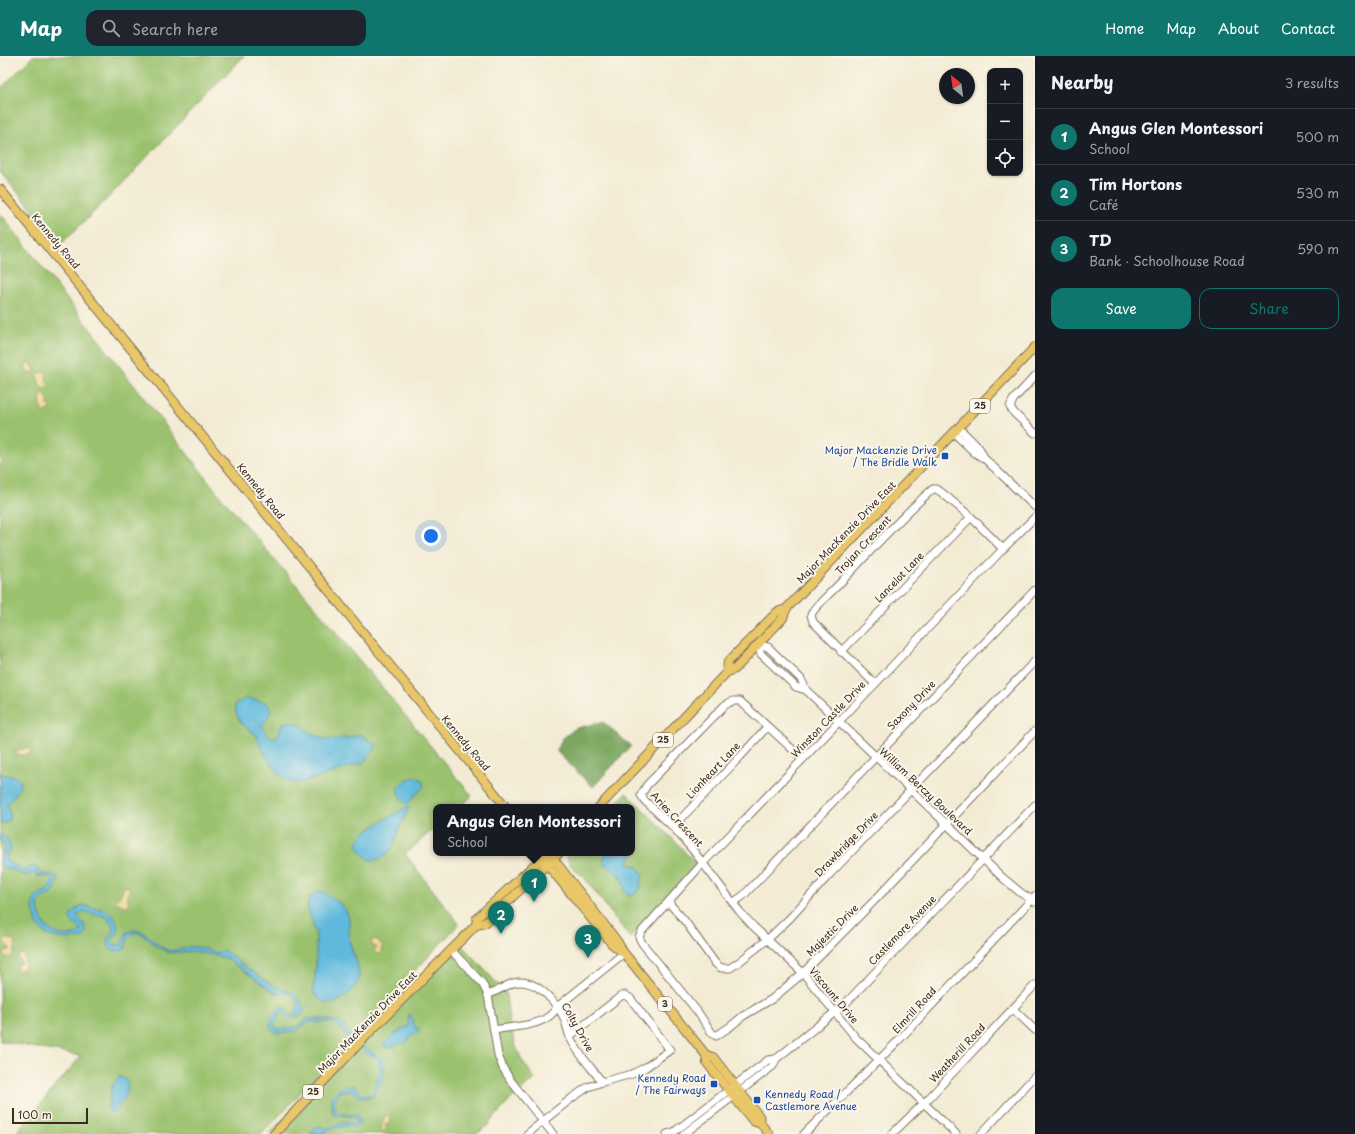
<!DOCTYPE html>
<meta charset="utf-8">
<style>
body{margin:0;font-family:"Playpen Sans",sans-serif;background:#20242c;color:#f1f3f6}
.controls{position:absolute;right:12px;top:12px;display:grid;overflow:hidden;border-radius:8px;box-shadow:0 1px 3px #0004}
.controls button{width:36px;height:36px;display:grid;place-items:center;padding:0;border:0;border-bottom:1px solid #363941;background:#171b24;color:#f1f3f6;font:20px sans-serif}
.compass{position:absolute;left:939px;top:12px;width:36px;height:36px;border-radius:50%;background:#171b24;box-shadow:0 1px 3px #0004;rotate:331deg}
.scale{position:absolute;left:12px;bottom:10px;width:76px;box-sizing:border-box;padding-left:4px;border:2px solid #3b2a1e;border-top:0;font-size:11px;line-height:14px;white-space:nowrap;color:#3b2a1e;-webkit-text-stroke:3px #fbf7ec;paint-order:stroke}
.you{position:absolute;left:431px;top:480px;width:14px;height:14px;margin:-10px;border:3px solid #fff;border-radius:50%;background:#1a73e8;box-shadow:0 0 0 6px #1a73e833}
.badge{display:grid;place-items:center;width:26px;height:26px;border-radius:50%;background:#0f766e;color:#fff;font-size:13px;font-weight:700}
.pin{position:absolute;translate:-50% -33px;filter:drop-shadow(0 1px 2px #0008)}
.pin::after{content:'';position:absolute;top:21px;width:14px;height:12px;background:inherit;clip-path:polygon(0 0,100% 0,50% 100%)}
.popup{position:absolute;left:433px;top:748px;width:202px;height:52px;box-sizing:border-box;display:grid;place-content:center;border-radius:8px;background:#171b24;filter:drop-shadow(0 1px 3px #0005);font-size:13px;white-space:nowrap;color:#9ea1a6}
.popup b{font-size:15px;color:#f1f3f6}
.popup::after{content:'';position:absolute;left:50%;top:100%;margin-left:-8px;border:8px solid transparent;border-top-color:#171b24}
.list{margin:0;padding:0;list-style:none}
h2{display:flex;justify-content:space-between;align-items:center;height:52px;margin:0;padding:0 16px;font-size:17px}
h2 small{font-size:13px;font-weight:400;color:#9ea1a6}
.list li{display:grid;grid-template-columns:26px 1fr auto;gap:12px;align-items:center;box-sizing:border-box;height:56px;padding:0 16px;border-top:1px solid #363941}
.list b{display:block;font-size:15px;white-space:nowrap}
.list p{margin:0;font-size:13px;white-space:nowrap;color:#9ea1a6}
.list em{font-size:13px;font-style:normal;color:#9ea1a6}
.actions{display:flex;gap:8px;padding:12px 16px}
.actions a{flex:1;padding:9px 0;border:1px solid #0f766e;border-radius:12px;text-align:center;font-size:14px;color:#0f766e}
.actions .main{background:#0f766e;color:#fff}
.icon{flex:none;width:22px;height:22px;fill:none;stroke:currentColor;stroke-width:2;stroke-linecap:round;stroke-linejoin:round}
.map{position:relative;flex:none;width:1035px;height:1078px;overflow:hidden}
header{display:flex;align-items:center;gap:24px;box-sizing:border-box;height:56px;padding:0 20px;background:#0f766e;color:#fff}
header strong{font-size:19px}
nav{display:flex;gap:22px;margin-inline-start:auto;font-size:14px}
.search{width:280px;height:36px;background:#20242c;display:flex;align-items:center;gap:10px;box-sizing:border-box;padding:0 14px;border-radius:12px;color:#9ea1a6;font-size:15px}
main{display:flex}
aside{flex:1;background:#171b24}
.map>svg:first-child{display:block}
.green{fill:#9ac16d;stroke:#6a7646}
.forest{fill:#7ba760;stroke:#5b683f}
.sand{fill:#eeda9e;stroke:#94825e}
.water{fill:#5eb9dc;stroke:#4c727d}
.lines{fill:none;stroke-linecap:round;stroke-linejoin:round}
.stream{stroke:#5eb9dc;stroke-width:1.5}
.minor-casing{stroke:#7b6e5d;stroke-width:9}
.major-casing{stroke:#7b6e5d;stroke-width:10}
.minor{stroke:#fff;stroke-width:7}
.major{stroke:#e9c769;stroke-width:8}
.transit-dot{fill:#1a4fb4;stroke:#fbf7ec;stroke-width:1.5}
.labels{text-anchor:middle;stroke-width:4;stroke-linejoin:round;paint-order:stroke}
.shield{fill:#fbf7ec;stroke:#75685c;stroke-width:1}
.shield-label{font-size:9px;font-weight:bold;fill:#3b2a1e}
.street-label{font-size:10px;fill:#3b2a1e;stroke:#fbf7ec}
.transit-label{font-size:10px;fill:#164399;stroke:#fbf7ec;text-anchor:end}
</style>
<header>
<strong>Map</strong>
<div class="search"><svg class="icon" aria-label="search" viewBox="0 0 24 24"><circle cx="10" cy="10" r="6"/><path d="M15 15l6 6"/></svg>Search here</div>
<nav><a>Home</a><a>Map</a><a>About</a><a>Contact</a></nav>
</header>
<main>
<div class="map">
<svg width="1035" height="1078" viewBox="0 0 1035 1078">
<rect width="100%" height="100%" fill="#fbf7ec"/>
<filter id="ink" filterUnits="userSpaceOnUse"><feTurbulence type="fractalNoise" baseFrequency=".025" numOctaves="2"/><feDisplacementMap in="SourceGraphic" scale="8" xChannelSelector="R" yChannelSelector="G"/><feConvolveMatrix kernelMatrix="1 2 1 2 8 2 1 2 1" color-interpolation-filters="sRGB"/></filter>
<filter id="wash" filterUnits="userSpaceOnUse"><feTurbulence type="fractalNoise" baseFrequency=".012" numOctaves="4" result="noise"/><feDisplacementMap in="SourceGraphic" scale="16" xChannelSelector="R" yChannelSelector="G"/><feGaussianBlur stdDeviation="0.9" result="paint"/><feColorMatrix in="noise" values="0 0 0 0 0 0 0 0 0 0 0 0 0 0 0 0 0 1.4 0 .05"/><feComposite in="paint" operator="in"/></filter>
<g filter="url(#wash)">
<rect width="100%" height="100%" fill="#f3ebd3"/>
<g class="green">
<polygon points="33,0 244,0 101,149 61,188 0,115 0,33"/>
<polygon points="0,157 221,441 322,559 472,740 459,751 436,751 436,771 405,798 459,868 262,1078 15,1078 81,1000 0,985"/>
<path d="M626,737l49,48 22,24 -30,35 -37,38 -46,-61c-8,-6 -17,-11 -17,-23l1,-1h64v-46h-19z"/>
<polygon points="458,885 506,937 509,965 515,988 522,1004 535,1023 512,1042 485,1072 476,1078 268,1078"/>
</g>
<polygon class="forest" points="603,666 631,690 593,731 557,696 557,693 563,682 576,672"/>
<g class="sand">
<path d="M28,307l5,2v3l2,2 -3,4c-5,-1 -7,-4 -6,-10z"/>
<polygon points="44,316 47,321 46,325 49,328 48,330 43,333 39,327 37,320 40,317"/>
<polygon points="42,339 46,339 47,340 46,343 49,345 47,349 51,349 50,352 45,356 42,356 40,342"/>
<polygon points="27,692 31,693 29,699 26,697 24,700 21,698 16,699 17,694"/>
<polygon points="124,831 129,831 130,835 127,837 129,848 124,851 122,848 120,849 119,847 114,846 120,840"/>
<path d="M5,883c15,-1 11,10 6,19l-5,-1 -3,-2 2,-4 5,-1 1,-1 -8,-8z"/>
<polygon points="375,883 383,890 381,893 381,896 378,899 374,895 377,891 372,890 372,884"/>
<polygon points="20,898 24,899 25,909 23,913 20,915 17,914 17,909 22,907 18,901"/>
<polygon points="385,1060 388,1060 391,1065 388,1067 389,1069 385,1069 386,1073 383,1076 381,1072"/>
</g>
<g class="water">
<polygon points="245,642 265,646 271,653 268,662 262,670 267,678 273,682 279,678 280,673 284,666 296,666 312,678 324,683 337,684 343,681 346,683 360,678 375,688 375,693 364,706 307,725 299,727 288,726 277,716 277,713 274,712 261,692 256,679 240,666 236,657 235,650 236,646 238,647"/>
<path d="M0,717c5,3 7,2 12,3 20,4 0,21 -5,28l3,11 -1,5 -4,3h-5z"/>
<path d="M415,721l7,3 2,6 -17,18c-6,-5 -10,-9 -9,-17l8,-7z"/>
<path d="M406,751h3c-2,7 -5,11 -8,17 -5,13 -7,27 -20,34 -4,3 -10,3 -14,0 -4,-3 -7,-9 -10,-13 0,-14 39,-30 49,-38z"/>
<path d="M0,777l8,7 3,7 -5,11 1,3 17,10 3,-1 5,-4 5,2 3,5 17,3 1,4 -5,13c-4,2 -10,4 -13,7 -3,3 -2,8 -1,12 6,20 19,26 39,22l3,-4c-2,-5 -7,-5 -10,-9 -4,-7 7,-13 11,-16 7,3 15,3 22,5 10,3 15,14 14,23l-7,7 1,3c3,2 5,3 9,2l6,-13 9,-2c14,3 20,16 31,20 8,2 14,-2 22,-3 8,-2 19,3 27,6l7,-3c15,11 32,24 49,35 8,5 19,4 25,11 4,4 8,11 7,17l-5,3 -8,2 -8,-5h-3l-6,11 3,5 7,-1 2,1 12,-3 7,-5 1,-2c7,-1 26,0 33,3 5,3 8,10 12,14 3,3 6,6 9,8 6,5 21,13 24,19 3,8 -6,28 -11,34 -8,2 -14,2 -19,-5l-3,-2 -12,2c-3,6 -7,12 -2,20l13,3 5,-1 5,4v7l-7,2 -5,-2 -31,9h-6l3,-5 8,-3 2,3 23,-8 6,2 4,-1 -1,-4 -15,-3 -4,1 -3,-1c-5,-14 -3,-24 12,-28 4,-1 7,-2 10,0 2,2 4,6 6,8l6,1 4,-1 5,-16 4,-8 -2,-10 -4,-4 -8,-3 -17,-15 -14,-15 -7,-2h-18l-9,4 -6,5 -16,2 -6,-1 -4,-6 2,-9 8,-9h4l8,8 4,-3 3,-8c-6,-12 -10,-14 -24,-12l-49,-35 -32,-7 -25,2 -12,-6 -11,-10 -10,-5 -8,5 -3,12c-12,4 -16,3 -18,-10l6,-6c0,-4 0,-6 -2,-10 -7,-12 -17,-6 -27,-12l-6,4v3c6,5 8,8 8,16l-4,4 -17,1 -16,-3 -9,-7 -3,-5 -4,-15v-7l4,-7 11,-5 5,-8 -1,-3 -3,-2 -12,-1 -3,-4 -5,3h-7l-9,-5 -10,-3 -3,-4v-3l5,-12 -2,-5 -3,-4z"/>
<path d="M632,783l5,2 1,6 -7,10 -3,6 2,2 7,1 6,8 -3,11 1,3c-4,4 -7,8 -13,8v-2l-5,-2 2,-4 -5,-13 -16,-11 -1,-6 4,-5h25z"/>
<path d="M320,835c11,5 29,15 29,30 1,7 -1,14 1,22 3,14 12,22 8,39 -11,16 -30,33 -45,10l3,-28v-29l-9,-30 4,-9z"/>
<path d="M409,959h2l3,11 5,3v3l-7,3 -5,7 -21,6 -2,-2c3,-9 17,-16 25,-21l-1,-9z"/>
<path d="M122,1021c15,7 -1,31 -11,36l-3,-4 4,-24 6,-7z"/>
</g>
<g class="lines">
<polyline class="stream" points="408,748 409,751"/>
</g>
</g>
<g filter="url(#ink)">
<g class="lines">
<defs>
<g id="minor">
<polyline points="1035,320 1013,344 1010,351 1014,357 1035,377"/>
<polyline points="959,372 979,392 985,403 1035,451"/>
<polyline points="954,377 975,397 985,403"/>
<polyline points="1035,461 1003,493 875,628 703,807 642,875 639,881 642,887 697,955 712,977 716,980 731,970 743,960 772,943 803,917 875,844 1035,675"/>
<polyline points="841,596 971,461"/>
<path d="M875,628l-62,-62 -2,-7c3,-8 24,-26 31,-34 30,-31 58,-64 91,-92h3l5,3 30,25 32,32"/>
<polyline points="806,634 796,631 761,598 758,589 768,591 801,623 806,634 1003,822 1021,837 1035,846"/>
<polyline points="803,703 740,645 733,645 725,649 647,729 641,739 645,745 673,771 692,793 740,856 753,870 803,917 856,982 956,1078"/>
<polyline points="673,771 740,701 767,671"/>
<polyline points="734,846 743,840 1035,534"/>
<polyline points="669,847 684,864 715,907 721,912 730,912 739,906 768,883 790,862 830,818 1035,605"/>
<polyline points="451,894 482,927 488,939 498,999 503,1012 511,1025 553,1078"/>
<path d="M488,939c9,-4 17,-9 25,-12 21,-6 39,15 49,31 4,7 5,15 8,23 7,16 21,30 32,45"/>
<polyline points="1013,953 1035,974"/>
<path d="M494,974c20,-4 53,-3 63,-23l67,-54"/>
<polyline points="527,1078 572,1042 588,1031 602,1026 632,1018 646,1011 670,994 630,942 625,939 621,940 570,980"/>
<polyline points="667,1078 674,1076 768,1004 776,1003 844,949 1035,749"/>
<polyline points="684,1078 773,1010 776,1003"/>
<polyline points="804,1078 898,985 1035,840"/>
<polyline points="892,1078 928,1043 1035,929"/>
<polyline points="981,1078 1035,1020"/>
</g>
<g id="major">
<polyline points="0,133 506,751"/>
<polyline points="727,616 728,606 777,556 786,553"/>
<polyline points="599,751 727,616 735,613 783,562 786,553 1035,291"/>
<polyline points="538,797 612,888 621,895"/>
<polyline points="549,797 617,885 624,897 706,999 707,1007 753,1065 761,1068"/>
<polyline points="476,869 477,862 545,799"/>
<polyline points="706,999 713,1001 759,1060 761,1068 769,1078"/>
<polyline points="274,1078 369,977 476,869 485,867 559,797"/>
</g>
</defs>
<use href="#minor" class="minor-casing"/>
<use href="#major" class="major-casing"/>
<use href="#minor" class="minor"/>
<use href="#major" class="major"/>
</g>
</g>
<g class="transit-dot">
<rect x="941" y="396" width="8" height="8" rx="2"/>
<rect x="710" y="1024" width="8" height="8" rx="2"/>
<rect x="753" y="1040" width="8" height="8" rx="2"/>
</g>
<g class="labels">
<g class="shield">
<rect x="970" y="343" width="20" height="14" rx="3"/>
<rect x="653" y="677" width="20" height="14" rx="3"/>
<rect x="658" y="941" width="14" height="14" rx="3"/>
<rect x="303" y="1029" width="20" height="14" rx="3"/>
</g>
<g class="shield-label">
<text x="980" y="353">25</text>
<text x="663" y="687">25</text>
<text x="665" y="951">3</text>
<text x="313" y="1039">25</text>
</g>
<g class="street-label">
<text transform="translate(56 185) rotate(50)" y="4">Kennedy Road</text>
<text transform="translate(261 435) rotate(51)" y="4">Kennedy Road</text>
<text transform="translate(846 476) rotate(-46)" y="4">Major MacKenzie Drive East</text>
<text transform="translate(863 489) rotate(-47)" y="4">Trojan Crescent</text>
<text transform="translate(899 521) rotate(-46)" y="4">Lancelot Lane</text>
<text transform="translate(911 649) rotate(-46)" y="4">Saxony Drive</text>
<text transform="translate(828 663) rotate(-46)" y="4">Winston Castle Drive</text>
<text transform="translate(466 687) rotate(50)" y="4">Kennedy Road</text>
<text transform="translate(713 714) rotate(-47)" y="4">Lionheart Lane</text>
<text transform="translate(926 735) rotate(43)" y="4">William Berczy Boulevard</text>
<text transform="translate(677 763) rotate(47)" y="4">Aries Crescent</text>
<text transform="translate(846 788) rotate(-46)" y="4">Drawbridge Drive</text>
<text transform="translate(832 874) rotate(-45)" y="4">Majestic Drive</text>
<text transform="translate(902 874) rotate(-46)" y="4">Castlemore Avenue</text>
<text transform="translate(834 939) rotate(50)" y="4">Viscount Drive</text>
<text transform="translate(914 954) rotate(-47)" y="4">Elmrill Road</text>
<text transform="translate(367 966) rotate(-46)" y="4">Major MacKenzie Drive East</text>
<text transform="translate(578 971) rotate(61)" y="4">Colty Drive</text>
<text transform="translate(957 997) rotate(-47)" y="4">Weatherill Road</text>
</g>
<g class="transit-label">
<text x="937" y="398">Major Mackenzie Drive<tspan x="937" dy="12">/ The Bridle Walk</tspan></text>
<text x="706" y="1026">Kennedy Road<tspan x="706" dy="12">/ The Fairways</tspan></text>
<text x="765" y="1042" text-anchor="start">Kennedy Road /<tspan x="765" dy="12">Castlemore Avenue</tspan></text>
</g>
</g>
</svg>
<div class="controls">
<button>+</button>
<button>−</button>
<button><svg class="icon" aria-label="locate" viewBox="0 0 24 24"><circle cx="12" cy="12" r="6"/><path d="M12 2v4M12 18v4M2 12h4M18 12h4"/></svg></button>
</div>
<svg class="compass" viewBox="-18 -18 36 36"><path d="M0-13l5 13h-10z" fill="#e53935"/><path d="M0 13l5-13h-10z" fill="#9ea1a6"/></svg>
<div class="scale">100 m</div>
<div class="you"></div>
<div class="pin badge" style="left:534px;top:846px">1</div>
<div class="popup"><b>Angus Glen Montessori</b>School</div>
<div class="pin badge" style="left:501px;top:878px">2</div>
<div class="pin badge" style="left:588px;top:902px">3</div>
</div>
<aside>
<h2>Nearby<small>3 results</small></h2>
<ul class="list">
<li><span class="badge">1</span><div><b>Angus Glen Montessori</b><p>School</p></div><em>500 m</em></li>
<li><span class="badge">2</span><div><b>Tim Hortons</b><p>Café</p></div><em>530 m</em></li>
<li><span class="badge">3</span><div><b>TD</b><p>Bank · Schoolhouse Road</p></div><em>590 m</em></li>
</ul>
<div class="actions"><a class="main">Save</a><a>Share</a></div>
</aside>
</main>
